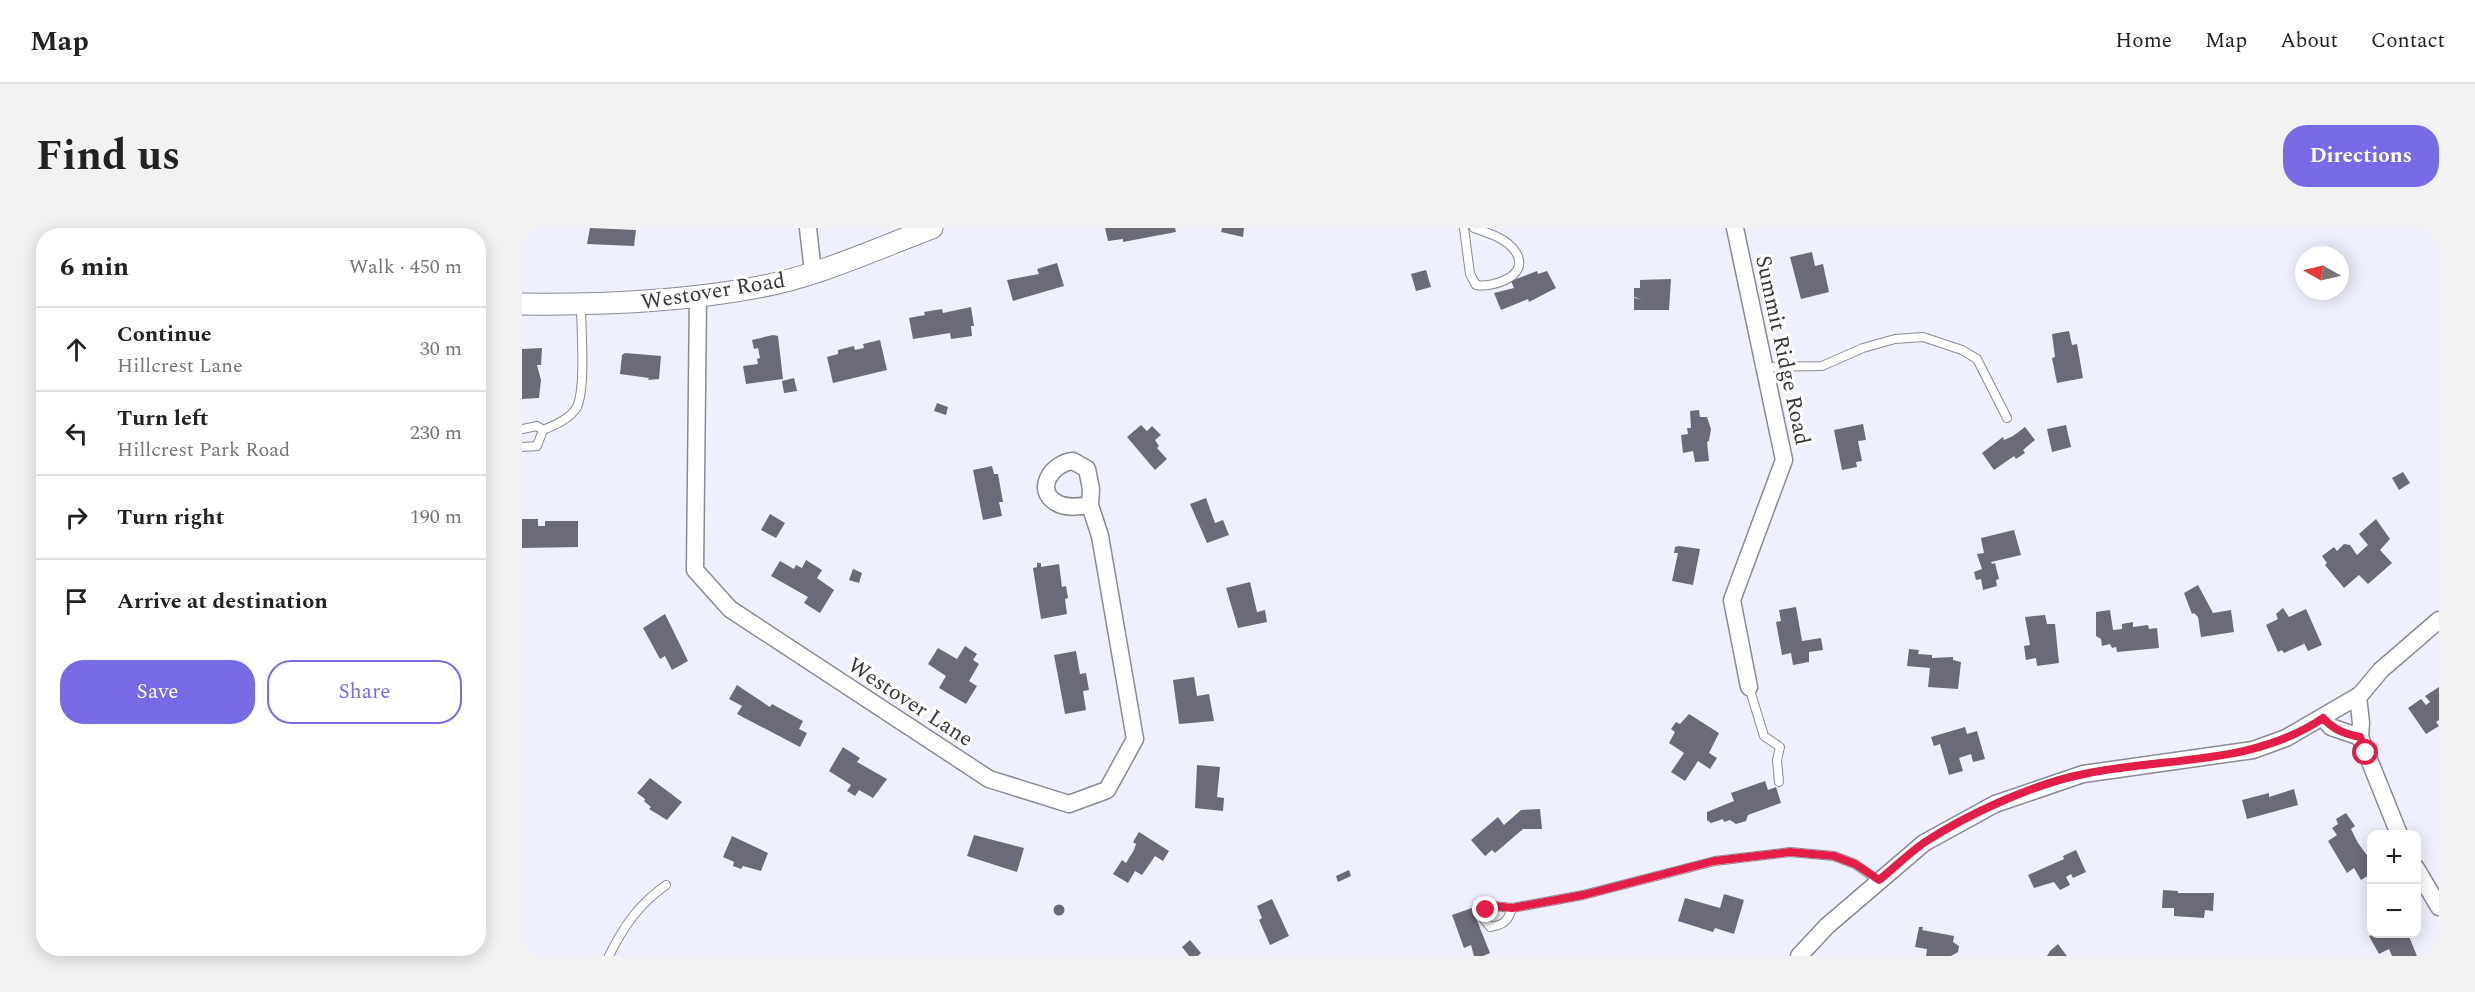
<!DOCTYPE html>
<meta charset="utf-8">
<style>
body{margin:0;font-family:Spectral,serif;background:#f2f2f2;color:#222}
.controls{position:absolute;right:18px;bottom:18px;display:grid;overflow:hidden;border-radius:12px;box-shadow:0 3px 15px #0003}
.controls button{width:54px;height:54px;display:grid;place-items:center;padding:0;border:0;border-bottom:2px solid #e0e0e0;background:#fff;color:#222;font:30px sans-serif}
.compass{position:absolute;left:1773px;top:18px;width:54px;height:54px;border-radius:50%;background:#fff;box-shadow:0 3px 15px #0003;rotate:278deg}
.stop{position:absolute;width:18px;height:18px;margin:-14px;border:4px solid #e11d48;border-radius:50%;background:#fff}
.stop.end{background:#e11d48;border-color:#fff;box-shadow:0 2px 6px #0008}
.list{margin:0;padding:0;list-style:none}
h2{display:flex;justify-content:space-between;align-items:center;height:78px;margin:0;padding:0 24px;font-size:26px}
h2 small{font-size:20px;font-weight:400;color:#767676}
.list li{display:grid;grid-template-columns:39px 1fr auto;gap:18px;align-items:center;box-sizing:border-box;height:84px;padding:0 24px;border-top:2px solid #e0e0e0}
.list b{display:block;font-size:22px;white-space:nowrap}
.list p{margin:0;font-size:20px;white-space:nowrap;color:#767676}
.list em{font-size:20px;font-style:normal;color:#767676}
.actions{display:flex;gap:12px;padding:18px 24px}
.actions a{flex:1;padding:14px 0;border:2px solid #766ae5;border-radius:24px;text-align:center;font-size:21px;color:#766ae5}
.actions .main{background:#766ae5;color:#fff}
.icon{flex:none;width:33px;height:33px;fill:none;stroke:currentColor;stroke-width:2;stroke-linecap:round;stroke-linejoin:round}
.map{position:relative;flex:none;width:1917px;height:728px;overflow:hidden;border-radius:24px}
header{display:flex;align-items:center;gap:36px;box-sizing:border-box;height:84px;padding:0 30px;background:#fff;border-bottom:2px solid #e0e0e0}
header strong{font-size:28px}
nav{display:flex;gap:33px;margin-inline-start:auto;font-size:21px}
.intro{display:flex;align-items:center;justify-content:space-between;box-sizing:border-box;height:144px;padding:0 36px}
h1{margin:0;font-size:42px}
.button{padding:15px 27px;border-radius:24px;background:#766ae5;color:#fff;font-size:21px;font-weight:700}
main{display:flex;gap:36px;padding:0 36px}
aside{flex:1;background:#fff;border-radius:24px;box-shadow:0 3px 15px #0003}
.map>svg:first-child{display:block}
.building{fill:#6a6b76}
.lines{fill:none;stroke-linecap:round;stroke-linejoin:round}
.service-casing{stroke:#898a95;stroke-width:10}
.minor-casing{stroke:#898a95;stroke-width:19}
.tertiary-casing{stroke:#898a95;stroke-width:23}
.service{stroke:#fff;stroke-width:8}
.minor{stroke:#fff;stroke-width:16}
.tertiary{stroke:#fff;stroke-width:21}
.route{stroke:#e11d48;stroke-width:8}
.labels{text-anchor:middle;stroke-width:6;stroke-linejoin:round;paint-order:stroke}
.street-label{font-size:22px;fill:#37373c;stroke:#fff}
</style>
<header>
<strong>Map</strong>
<nav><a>Home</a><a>Map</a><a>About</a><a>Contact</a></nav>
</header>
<div class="intro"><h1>Find us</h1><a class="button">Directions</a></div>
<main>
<aside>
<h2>6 min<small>Walk · 450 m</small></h2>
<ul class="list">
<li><svg class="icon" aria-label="ahead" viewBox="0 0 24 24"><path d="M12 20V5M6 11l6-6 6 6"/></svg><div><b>Continue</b><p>Hillcrest Lane</p></div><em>30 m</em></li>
<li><svg class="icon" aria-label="left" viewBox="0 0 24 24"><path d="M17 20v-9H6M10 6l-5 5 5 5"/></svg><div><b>Turn left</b><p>Hillcrest Park Road</p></div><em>230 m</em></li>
<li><svg class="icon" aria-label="right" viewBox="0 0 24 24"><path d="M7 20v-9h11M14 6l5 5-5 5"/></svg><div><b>Turn right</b></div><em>190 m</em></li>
<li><svg class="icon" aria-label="arrive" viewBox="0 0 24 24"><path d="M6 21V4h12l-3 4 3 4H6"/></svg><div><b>Arrive at destination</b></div></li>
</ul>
<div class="actions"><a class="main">Save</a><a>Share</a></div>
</aside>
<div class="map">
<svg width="1917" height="728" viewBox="0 0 1917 728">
<rect width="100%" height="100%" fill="#eff0fd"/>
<g class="building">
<polygon points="68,0 114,2 112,18 65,16"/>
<polygon points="583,0 653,0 654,4 601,14 601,11 586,13"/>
<polygon points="700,0 722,0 721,9 699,4"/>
<polygon points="1290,24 1293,38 1301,36 1307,64 1279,71 1268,29"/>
<polygon points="535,35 542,58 491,73 485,52 517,46 515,41"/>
<polygon points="904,42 909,59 894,63 889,46"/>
<polygon points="1015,43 1016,46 1025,43 1034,60 1007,74 1006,71 979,82 972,65 992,60 989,53"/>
<polygon points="1149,51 1147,82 1112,82 1112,70 1120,71 1112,69 1112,60 1118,60 1118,52"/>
<polygon points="449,79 452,98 449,98 450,108 429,111 428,105 391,111 387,90 403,87 402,84 420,81 421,85"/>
<polygon points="1547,103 1550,117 1555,116 1561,150 1535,155 1530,130 1533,129 1530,106"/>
<polygon points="251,107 256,108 261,151 224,156 221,138 236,136 235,131 238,130 236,120 232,121 230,112"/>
<polygon points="358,112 365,142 311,155 305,129 316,126 316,122 332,118 333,122 342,120 341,116"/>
<polygon points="20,120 19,137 15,137 19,152 17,170 0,171 0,121"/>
<polygon points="103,125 139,128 137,151 126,152 127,150 98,146 100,127"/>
<polygon points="272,150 275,163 262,165 260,153"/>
<polygon points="415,175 426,179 424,187 412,183"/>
<polygon points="1177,182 1178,189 1185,189 1189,201 1187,213 1185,214 1187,233 1173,234 1171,223 1161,225 1159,207 1166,206 1165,200 1169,200 1168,183"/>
<polygon points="1341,196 1344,212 1336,213 1340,233 1334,234 1335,239 1320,242 1312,202"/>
<polygon points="619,197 625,203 630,198 639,207 633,212 637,218 635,220 645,231 633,242 605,209"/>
<polygon points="1544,197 1549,219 1530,224 1525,201"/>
<polygon points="1503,199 1513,212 1501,222 1503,225 1494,231 1492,228 1472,242 1460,225 1481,209 1482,212 1491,208"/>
<polygon points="470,238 472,246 476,246 481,274 477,274 480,288 461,292 451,242"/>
<polygon points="1881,244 1888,255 1877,262 1870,250"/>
<polygon points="684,270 693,295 701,292 707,307 685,315 668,276"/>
<polygon points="248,286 263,295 254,310 239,302"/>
<polygon points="0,291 16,291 16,298 23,298 23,293 56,293 56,319 0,320"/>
<polygon points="1854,291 1868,311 1858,322 1870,335 1846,356 1837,347 1822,360 1803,337 1805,335 1800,328 1812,319 1815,323 1822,316 1828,317 1835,327 1846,317 1837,306"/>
<polygon points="1492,302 1499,327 1469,334 1470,336 1473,335 1477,351 1474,352 1475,358 1461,362 1459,351 1454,352 1452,344 1460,341 1455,326 1462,325 1459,310"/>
<polygon points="1157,318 1178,321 1171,357 1150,353 1156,325 1152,325 1153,319"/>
<polygon points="284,332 300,342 295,350 312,362 298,385 282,375 286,369 249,348 258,333 272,341 274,337 280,340"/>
<polygon points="515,335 519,335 519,339 537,336 540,359 544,358 546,370 543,371 545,386 519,391 511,340 515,339"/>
<polygon points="331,341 340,345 337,355 327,352"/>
<polygon points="728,354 735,384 743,382 745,394 716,400 704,360"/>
<polygon points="1676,357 1691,385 1709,382 1712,404 1679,409 1676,389 1672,385 1670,386 1662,365"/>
<polygon points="1274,379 1280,413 1299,410 1301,422 1287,424 1287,434 1271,437 1269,425 1260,427 1254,394 1259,393 1257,382"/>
<polygon points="1761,380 1767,389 1784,381 1800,417 1786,423 1781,413 1782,416 1762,425 1760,422 1756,424 1744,397 1756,391 1754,386"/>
<polygon points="1588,382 1591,402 1600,401 1600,396 1611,394 1611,399 1626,397 1627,401 1635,400 1637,420 1595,424 1594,419 1590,420 1588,416 1580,418 1579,411 1574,408 1574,384"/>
<polygon points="143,386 166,433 150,442 143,428 138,431 121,400"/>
<polygon points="1523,387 1525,396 1533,396 1537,435 1515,438 1514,430 1504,432 1502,418 1508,417 1503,389"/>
<polygon points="443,418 455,426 451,432 457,436 447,453 455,458 444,476 417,460 424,448 406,436 416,420 435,431"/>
<polygon points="1387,421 1397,422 1396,426 1410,427 1410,430 1431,429 1431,432 1439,434 1436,461 1406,459 1408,440 1385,438"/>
<polygon points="554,423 558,446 564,445 567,462 561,463 564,482 543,486 532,427"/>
<polygon points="672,449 675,468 687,466 692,493 657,496 651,452"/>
<polygon points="215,457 248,479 250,476 281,493 277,501 285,505 278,519 215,486 220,478 207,471"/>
<polygon points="1917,459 1917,492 1914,494 1917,498 1904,506 1886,480 1899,471 1904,477 1908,474 1903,468"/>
<polygon points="1167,486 1197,505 1187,525 1195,530 1188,541 1176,533 1163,553 1149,544 1162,525 1147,515 1153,504 1149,501 1154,494 1158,496"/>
<polygon points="1443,499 1445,506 1455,503 1463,531 1451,534 1449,526 1437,530 1441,543 1427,547 1418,516 1412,518 1409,509"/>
<polygon points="321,519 338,530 335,534 365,551 351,570 337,562 333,568 325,563 329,557 307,543"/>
<polygon points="675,537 698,539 695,569 702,570 701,583 673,580"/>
<polygon points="128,550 160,574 145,592 127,581 129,579 122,573 123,571 115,565"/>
<polygon points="1243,553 1246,562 1254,559 1259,575 1226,587 1224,593 1214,596 1208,592 1202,594 1201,591 1189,595 1185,592 1185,584 1212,573 1209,565"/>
<polygon points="1772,561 1776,577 1725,591 1720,572 1747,565 1747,569"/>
<polygon points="1018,581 1020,601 1001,601 973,625 970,622 963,628 949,612 976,589 982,597 999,582"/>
<polygon points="1824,585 1833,598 1829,601 1836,615 1850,634 1850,645 1839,652 1832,640 1825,645 1806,613 1815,607 1810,600 1816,596 1814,591"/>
<polygon points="617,604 647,623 641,633 633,628 620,647 613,643 606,655 591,646 600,632 604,635 612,622 614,616 611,614"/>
<polygon points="452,607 502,620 495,644 445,628"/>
<polygon points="210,608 246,625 239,643 221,638 219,641 211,638 212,634 201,629"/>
<polygon points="1554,622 1564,644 1551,650 1549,646 1544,649 1548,657 1538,662 1532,654 1512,660 1506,647 1542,631 1541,628"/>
<polygon points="827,642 829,648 816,654 814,648"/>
<polygon points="1641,662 1656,663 1656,665 1692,665 1691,683 1683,682 1682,690 1652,688 1652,680 1640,680"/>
<polygon points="1202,666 1222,672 1212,706 1193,700 1191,704 1156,693 1163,670 1198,680"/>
<polygon points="750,671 767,708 748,717 737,692 740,690 735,678"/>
<circle cx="537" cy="682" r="5.5"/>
<polygon points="950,680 968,725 961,728 952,728 949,717 942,720 930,687"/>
<polygon points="1397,699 1401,699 1400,702 1432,708 1431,714 1437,718 1436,724 1429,728 1404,728 1405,721 1393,719"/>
<polygon points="1852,706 1886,706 1895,728 1870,728 1867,721 1857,726 1847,708"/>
<polygon points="668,712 679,725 676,728 667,728 660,719"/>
<polygon points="1536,716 1545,728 1525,728 1528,723"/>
</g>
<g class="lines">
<defs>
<g id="service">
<path d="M942,0l6,46 6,11c18,3 56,-10 39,-34 -9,-13 -27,-18 -41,-23"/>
<polyline points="1242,139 1300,138 1341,120 1373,111 1401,109 1440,122 1455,131 1485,190"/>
<polyline points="0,201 15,198 21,202"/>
<path d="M21,202c12,-5 27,-11 34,-23 9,-20 4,-79 4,-102"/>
<polyline points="0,219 15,218 21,202"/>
<polyline points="1227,459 1242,508 1258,519 1255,532 1257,554"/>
<path d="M990,680c-4,13 -8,17 -22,19l-7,-9 3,-8 8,-4 18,2 71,-13 132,-34 75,-9 44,4 21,8 24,17"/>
<path d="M87,728c14,-29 30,-52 57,-71"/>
</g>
<g id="minor">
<polyline points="286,0 291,44"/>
<polyline points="1213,0 1262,232 1210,372 1227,459"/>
<path d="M176,68l-3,274 35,39 259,170 80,25 38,-14 28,-51 -35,-203 -10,-31c-10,1 -23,4 -33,-2 -23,-12 -6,-40 16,-42l14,8 4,20 -1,16"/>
<polyline points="1836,468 1839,495 1838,509 1877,606"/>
<polyline points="1801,490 1809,499 1838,509"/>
<polyline points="1894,640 1917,679"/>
<polyline points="1277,728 1305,698 1402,615 1473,576 1561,546 1731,522 1764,510 1838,467 1859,442 1917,392"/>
</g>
<path id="tertiary" d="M0,76c79,1 159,-2 237,-17 59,-11 117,-38 173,-59"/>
</defs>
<use href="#service" class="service-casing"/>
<use href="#minor" class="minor-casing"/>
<use href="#tertiary" class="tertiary-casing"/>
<use href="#service" class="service"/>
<use href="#minor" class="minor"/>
<use href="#tertiary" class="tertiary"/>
</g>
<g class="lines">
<path class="route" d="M964,682l8,-4 18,2 71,-13 131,-34 76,-9 44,4 21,8 24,16c15,-12 30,-27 46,-38 43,-28 108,-58 159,-68 79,-17 169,-8 239,-56 11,12 22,16 37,19l6,16"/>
</g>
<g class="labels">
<g class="street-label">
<text transform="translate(191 62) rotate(-9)" y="8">Westover Road</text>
<text transform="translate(1262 122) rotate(78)" y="8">Summit Ridge Road</text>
<text transform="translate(389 473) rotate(33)" y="8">Westover Lane</text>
</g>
</g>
</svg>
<div class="controls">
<button>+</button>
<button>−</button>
</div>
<svg class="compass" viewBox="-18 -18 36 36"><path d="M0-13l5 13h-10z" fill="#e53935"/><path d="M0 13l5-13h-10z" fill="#767676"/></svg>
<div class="stop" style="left:1844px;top:525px"></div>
<div class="stop end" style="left:964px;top:682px"></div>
</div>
</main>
